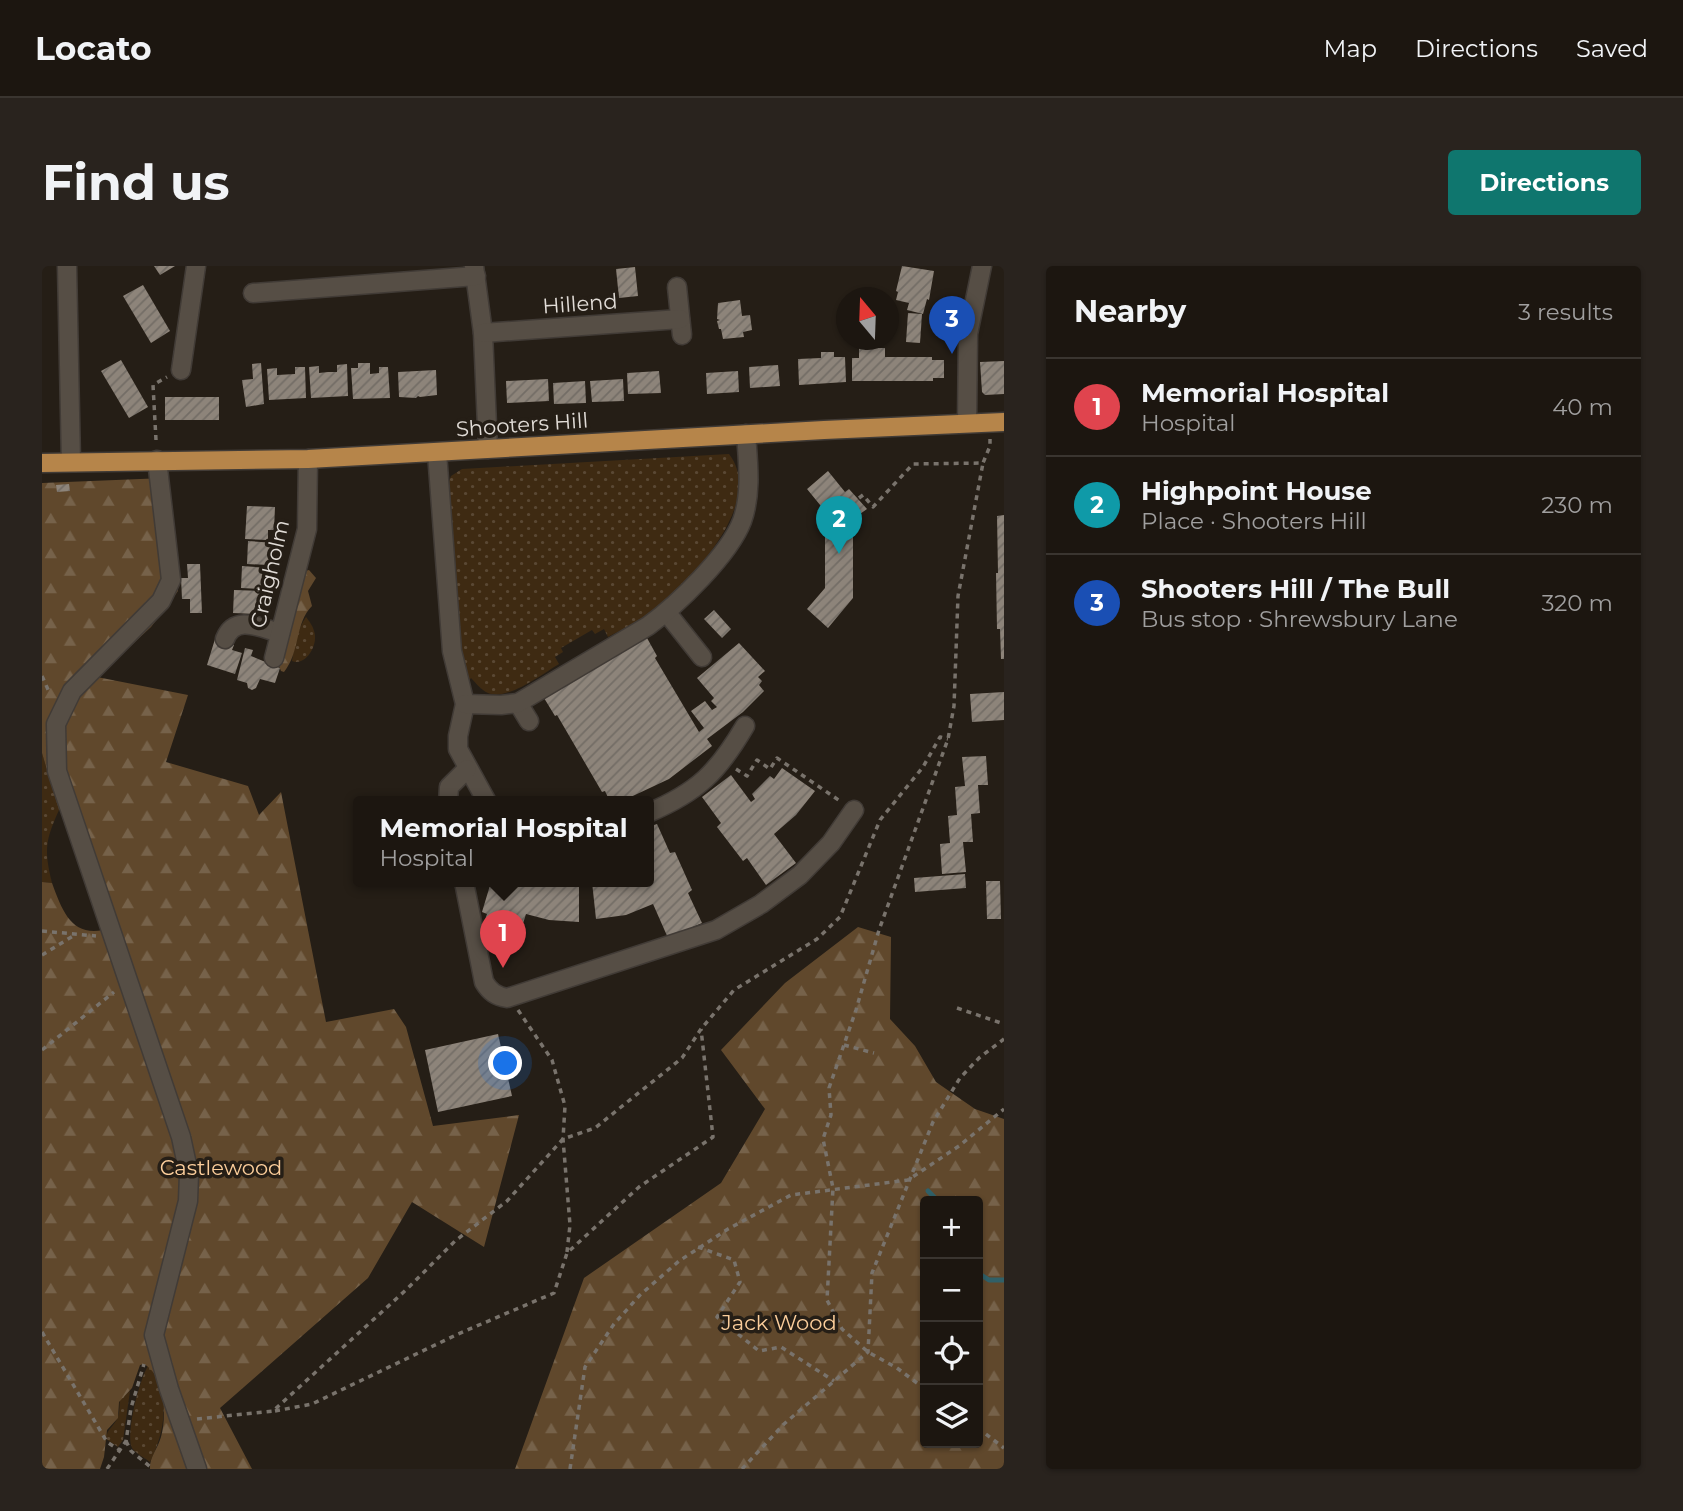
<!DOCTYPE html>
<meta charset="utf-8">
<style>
body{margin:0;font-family:Montserrat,sans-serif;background:#29231e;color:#f1f3f6}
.controls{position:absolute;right:21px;bottom:21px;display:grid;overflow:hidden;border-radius:7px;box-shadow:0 2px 5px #0004}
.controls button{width:63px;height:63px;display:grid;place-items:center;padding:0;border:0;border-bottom:2px solid #3a3530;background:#1c1610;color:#f1f3f6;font:35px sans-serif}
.compass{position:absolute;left:794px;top:21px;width:63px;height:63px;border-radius:50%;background:#1c1610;box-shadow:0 2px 5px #0004;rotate:341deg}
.you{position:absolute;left:464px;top:798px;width:24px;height:24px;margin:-18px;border:5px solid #fff;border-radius:50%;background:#1a73e8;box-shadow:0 0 0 10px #1a73e833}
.badge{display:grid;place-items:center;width:46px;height:46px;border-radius:50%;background:#0f766e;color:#fff;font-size:23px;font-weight:700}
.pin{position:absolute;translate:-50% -58px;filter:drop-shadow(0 2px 4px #0008)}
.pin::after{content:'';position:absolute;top:37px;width:24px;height:21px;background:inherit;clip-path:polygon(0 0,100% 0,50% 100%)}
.popup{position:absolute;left:311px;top:530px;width:301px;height:91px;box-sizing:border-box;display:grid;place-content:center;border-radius:7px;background:#1c1610;filter:drop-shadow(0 2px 5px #0005);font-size:23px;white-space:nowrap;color:#a09f9f}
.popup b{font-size:26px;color:#f1f3f6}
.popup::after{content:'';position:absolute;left:50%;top:100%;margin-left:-14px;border:14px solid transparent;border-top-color:#1c1610}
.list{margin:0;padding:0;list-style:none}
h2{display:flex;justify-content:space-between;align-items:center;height:91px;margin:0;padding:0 28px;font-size:30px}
h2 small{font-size:23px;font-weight:400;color:#a09f9f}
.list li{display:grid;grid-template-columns:46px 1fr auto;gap:21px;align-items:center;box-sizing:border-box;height:98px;padding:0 28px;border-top:2px solid #3a3530}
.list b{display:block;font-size:26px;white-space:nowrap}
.list p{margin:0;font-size:23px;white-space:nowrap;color:#a09f9f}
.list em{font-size:23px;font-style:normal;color:#a09f9f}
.icon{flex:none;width:38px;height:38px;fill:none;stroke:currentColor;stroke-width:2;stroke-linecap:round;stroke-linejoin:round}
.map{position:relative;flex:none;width:962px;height:1203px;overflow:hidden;border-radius:7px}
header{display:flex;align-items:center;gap:42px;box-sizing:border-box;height:98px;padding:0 35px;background:#1c1610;border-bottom:2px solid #3a3530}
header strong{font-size:33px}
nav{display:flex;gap:38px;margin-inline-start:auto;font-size:24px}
.intro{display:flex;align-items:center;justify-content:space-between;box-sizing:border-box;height:168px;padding:0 42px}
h1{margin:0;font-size:49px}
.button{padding:18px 32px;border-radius:7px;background:#0f766e;color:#fff;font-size:24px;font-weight:700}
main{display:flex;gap:42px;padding:0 42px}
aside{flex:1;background:#1c1610;border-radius:7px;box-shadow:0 2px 5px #0004}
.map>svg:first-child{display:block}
.grass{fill:url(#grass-dots)}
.forest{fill:url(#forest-firs);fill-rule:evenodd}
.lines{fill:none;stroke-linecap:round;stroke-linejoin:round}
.stream{stroke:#306068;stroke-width:5}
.building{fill:url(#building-hatch)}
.minor-casing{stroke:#413b36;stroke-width:21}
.major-casing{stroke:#413b36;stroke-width:21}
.path{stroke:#79736c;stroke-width:3.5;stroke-dasharray:5 5;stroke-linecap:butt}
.minor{stroke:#564e45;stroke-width:18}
.major{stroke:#b6854a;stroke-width:18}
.labels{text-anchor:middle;stroke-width:7;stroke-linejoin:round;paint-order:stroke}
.street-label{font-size:21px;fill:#e1dcd7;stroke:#251e16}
.park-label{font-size:21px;fill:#fcce9b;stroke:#251e16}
</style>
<header>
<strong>Locato</strong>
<nav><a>Map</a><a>Directions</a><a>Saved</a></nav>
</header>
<div class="intro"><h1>Find us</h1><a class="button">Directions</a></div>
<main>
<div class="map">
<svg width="962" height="1203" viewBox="0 0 962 1203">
<defs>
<pattern id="grass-dots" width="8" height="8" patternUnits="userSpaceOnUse" patternTransform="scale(1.75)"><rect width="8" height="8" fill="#3e2a12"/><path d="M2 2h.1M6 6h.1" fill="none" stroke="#5a4834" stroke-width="1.8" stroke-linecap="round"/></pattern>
<pattern id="forest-firs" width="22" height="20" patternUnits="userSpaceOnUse" patternTransform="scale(1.75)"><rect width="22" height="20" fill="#60482c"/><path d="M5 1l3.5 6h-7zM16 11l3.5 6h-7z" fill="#76624a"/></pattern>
<pattern id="building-hatch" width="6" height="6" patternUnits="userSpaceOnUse" patternTransform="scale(1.75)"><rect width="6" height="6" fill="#8d847a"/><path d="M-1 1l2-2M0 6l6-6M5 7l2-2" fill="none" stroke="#736d66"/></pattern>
</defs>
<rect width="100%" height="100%" fill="#251e16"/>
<g class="grass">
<path d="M687,188c38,49 -41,130 -78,159 -12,10 -29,16 -43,24l-4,-8 -9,5 -3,-4 -31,18 2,4 -8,5 4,7c-17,10 -51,37 -71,29 -7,-3 -12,-10 -17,-15l-3,4 -6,-17 -17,-174 6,-15 11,-7z"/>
<path d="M264,351c3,4 7,9 8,14 5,13 -8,36 -22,30 2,-14 6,-33 14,-44z"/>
<path d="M0,487l17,57c-14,31 -15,40 -7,73l-10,-1z"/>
<path d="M106,1100c24,26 17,67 2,96 -5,-4 -15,-9 -18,-14 -7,-14 8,-70 16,-82z"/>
<path d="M88,1125l-7,49 -5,7 -12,-8c1,-11 8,-12 12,-22 2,-6 1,-12 2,-18z"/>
</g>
<g class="forest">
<path d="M123,212l13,113 -27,36 -54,50 91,18 -22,67 82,24 11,29 22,-23 45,230 68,-13 12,18 27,99 86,-11 -35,132 -72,-45 -44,76 -148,130 32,61h-102c-1,-11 8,-21 11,-32 6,-21 4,-61 -17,-73l-4,1 -8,23 -13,14 -1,16 -11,12 -3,27 -4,12h-58v-587l10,1c12,33 22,58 62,44l-42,-121 -13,4 -17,-57v-270z"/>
<path d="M267,304l7,8 -8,13 4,15c-17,16 -12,47 -28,66l-3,-1 -2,-5 26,-95z"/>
<path d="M816,661l33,10 -1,82 25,27 21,36 39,27 29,10v350h-489l69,-191 137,-95 44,-74 -44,-59 64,-67zM936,935v242h-53v-242z"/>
</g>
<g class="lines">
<g class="stream">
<polyline points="886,925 896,935"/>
<polyline points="936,1007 947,1014 962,1014"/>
</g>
</g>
<g class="building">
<polygon points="112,0 133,0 118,9"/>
<polygon points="860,0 892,5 887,34 885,33 881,48 865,44 867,37 854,34 856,26 854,25"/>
<polygon points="593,1 596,30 577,32 574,3"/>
<polygon points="101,19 128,65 109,77 81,30"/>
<polygon points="698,34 700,50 708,49 710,64 701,66 702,71 681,73 679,63 677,63 675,55 678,54 675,53 676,37"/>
<polygon points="866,47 880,48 878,77 864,76"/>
<polygon points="817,82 843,82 843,91 890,91 890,94 902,94 902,112 891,112 891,115 810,115 810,92 817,92"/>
<polygon points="779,86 792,86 792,91 803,91 804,116 757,119 756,93 779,92"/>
<polygon points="79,94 106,141 87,152 59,105"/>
<polygon points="962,95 962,128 943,129 940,126 938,96"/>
<polygon points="219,97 222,138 204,141 200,114 211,113 210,98"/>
<polygon points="316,97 328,97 328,108 337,107 337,101 346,101 348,132 311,133 309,102 316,102"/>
<polygon points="305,98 306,130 269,132 267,101 277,100 277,107 286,106 295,106 295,99"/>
<polygon points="736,99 738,120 708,122 707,101"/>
<polygon points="253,101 263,101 264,132 227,134 225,103 235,102 235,109 253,108"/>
<polygon points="394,104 395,129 378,131 376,130 374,132 357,131 356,106"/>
<polygon points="617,105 619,127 586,128 585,107"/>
<polygon points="696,105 697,126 665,128 664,107"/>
<polygon points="506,113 507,135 465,137 464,115"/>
<polygon points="581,113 582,135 550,136 548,115"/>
<polygon points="543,115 544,137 512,138 511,117"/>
<rect x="123" y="131" width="54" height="23"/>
<polygon points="786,205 803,226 807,223 825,243 811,253 811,332 786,362 765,343 783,322 783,245 765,223"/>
<polygon points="27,218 28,225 15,226 14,219"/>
<polygon points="205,240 233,241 232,264 226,264 226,274 203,273"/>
<polygon points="962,249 962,393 959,393 958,363 955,363 954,307 956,307 955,250"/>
<polygon points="206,275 233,277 233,285 227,284 227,299 205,298"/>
<polygon points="145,298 158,298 160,347 148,347 148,333 140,333 139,312 146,312"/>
<polygon points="200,300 227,302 227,309 222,308 221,323 199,322"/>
<polygon points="192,324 224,325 223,337 218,337 217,348 191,347"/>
<polygon points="672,344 689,363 680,372 662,353"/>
<polygon points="605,372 615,390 613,392 657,466 662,462 649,445 663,435 670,444 675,441 669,435 672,432 655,412 697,377 723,405 716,411 720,415 717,419 722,425 701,446 665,473 670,480 627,513 578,536 568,536 563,525 560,526 515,449 513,450 502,432 527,417 525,414 578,384 580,386"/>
<polygon points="173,373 192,379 190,384 200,387 193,408 165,399"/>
<polygon points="203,382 211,384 209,390 238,402 233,417 218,413 214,422 210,424 206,422 205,417 195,414"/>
<polygon points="962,426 962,454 930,456 928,428"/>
<polygon points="944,490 946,519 936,519 938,547 929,548 931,576 921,576 924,606 900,608 898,578 908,577 906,550 915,549 913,521 923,520 920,491"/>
<polygon points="740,502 773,525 754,549 732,568 754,597 724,619 705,592 701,595 675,561 679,557 660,531 689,509 709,536 713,533 710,528 728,510 732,513"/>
<polygon points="615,558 628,587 633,586 650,624 646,627 660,657 626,672 611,638 584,649 554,653 550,616 606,616 606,561"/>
<polygon points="923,608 924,622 873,626 872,612"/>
<polygon points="944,615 958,615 959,653 945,653"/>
<polygon points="449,616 537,616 537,656 507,654 484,648 473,683 437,671 445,648 440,646"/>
<polygon points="456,768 470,830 396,846 383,784"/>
</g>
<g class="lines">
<defs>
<g id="minor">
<polyline points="25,0 29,196"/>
<polyline points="432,0 441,67 446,183"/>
<polyline points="635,21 640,69"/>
<polyline points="211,27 434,10"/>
<polyline points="441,67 638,53"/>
<polyline points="139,104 154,0"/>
<polyline points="925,157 926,68 940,0"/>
<polyline points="395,187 410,385 423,438 416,470 416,483 445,536"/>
<polyline points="115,194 129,314 119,335 30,425 14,458 15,505 139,871 147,908 146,935 112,1069 127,1123 155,1203"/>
<polyline points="625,347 660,391"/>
<path d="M183,373c10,-25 36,-11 55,-6"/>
<polyline points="232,392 265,263 266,193"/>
<polyline points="476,437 487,455"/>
<path d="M423,438l36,1 17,-2 130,-77c29,-21 81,-71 94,-105 10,-28 6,-59 4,-87"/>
<polyline points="406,536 407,521 425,503"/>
<path d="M606,547c50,-21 70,-41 97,-87"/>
<path d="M422,616l20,100c6,10 12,14 23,16l209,-68 45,-26 39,-29 31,-32 23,-33"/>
</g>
<polyline id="major" points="0,197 266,193 782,164 962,156"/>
</defs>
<use href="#minor" class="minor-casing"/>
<use href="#major" class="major-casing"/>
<g class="path">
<polyline points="114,174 111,119 125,111"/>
<polyline points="817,232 821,229 831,241 871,198 941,197 948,180 948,173"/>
<polyline points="0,410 8,428"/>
<polyline points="694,503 705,510 715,494 728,503 735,492 798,535"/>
<polyline points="0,665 54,670"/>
<polyline points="0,689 31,670"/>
<polyline points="915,742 962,758"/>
<polyline points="476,744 510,794 523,840 521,873 528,959 525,986"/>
<polyline points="802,779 832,787"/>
<polyline points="0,784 72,726"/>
<polyline points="656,981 692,994 698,1016 675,1051 717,1085 739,1081 792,1115"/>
<polyline points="0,1066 65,1176 79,1185"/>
<polyline points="883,1123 855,1102 826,1086 800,1063 785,1034 791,922 781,873 789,849 787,822 814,744 837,664 906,473 912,440 916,330 941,197"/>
<polyline points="233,1145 270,1138 416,1068 512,1027 525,987 597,921 671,871 659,763"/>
<polyline points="155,1153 231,1145 365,1023 413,975 465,935 521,873 553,862 640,792 659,763 692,724 775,673 798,651 838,554 881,501 898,471 906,473"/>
<polyline points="936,1162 962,1182"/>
<polyline points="84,1175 89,1185 111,1203"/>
<polyline points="65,1203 84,1175 89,1142 102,1098"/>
<polyline points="528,1203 543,1101 572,1058 598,1029 637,995 686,963 749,929 866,914 917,880 962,843"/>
<polyline points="700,1203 742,1158 826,1086 830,1007 891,856 918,812 937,792 962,773"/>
</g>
<use href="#minor" class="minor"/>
<use href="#major" class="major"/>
</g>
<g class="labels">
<g class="street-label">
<text transform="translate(538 38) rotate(-4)" y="7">Hillend</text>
<text transform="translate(480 159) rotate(-4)" y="7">Shooters Hill</text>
<text transform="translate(228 308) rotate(-77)" y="7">Craigholm</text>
</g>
<g class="park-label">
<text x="179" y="909">Castlewood</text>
<text x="737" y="1064">Jack Wood</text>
</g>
</g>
</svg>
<div class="controls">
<button>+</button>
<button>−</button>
<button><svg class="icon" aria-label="locate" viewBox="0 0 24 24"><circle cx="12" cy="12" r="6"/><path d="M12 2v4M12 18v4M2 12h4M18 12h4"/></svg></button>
<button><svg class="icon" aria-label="layers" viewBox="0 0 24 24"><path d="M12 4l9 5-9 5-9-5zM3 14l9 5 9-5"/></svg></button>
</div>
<svg class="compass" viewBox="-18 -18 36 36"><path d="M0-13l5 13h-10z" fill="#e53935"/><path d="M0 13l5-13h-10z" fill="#a09f9f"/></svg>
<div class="you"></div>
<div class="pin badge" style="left:461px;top:702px;background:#e0444e">1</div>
<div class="popup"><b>Memorial Hospital</b>Hospital</div>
<div class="pin badge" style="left:797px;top:288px;background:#0f9aa8">2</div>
<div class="pin badge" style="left:910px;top:88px;background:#1a4fb4">3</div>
</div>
<aside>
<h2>Nearby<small>3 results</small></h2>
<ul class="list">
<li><span class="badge" style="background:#e0444e">1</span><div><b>Memorial Hospital</b><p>Hospital</p></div><em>40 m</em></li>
<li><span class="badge" style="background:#0f9aa8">2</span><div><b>Highpoint House</b><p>Place · Shooters Hill</p></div><em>230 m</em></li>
<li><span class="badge" style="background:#1a4fb4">3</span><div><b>Shooters Hill / The Bull</b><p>Bus stop · Shrewsbury Lane</p></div><em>320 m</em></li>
</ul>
</aside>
</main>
